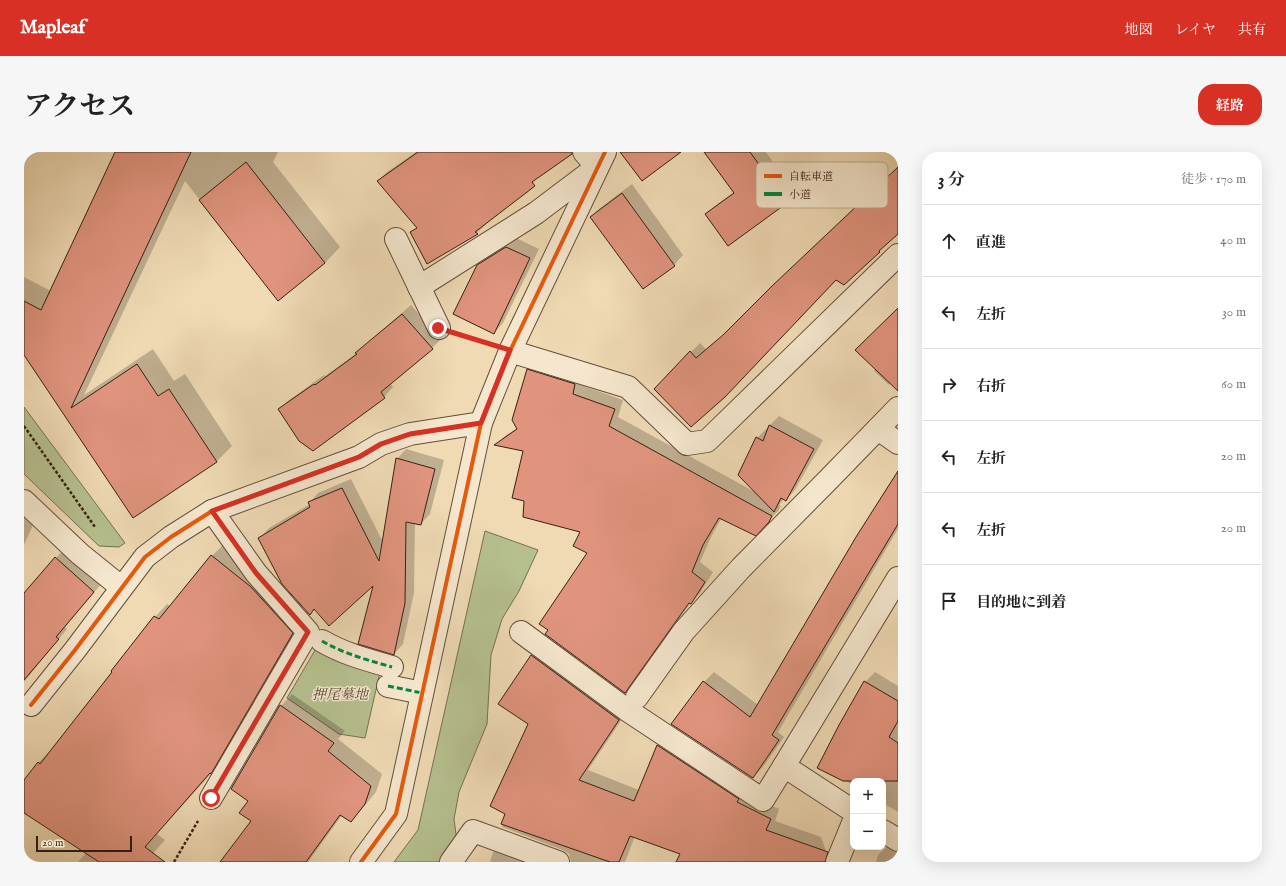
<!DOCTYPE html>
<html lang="ja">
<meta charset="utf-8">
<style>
body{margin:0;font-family:"IM FELL English","Noto Serif JP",serif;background:#f6f6f6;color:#222}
.controls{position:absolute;right:12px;bottom:12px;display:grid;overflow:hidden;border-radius:8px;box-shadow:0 4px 16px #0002}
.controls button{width:36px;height:36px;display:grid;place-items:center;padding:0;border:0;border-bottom:1px solid #e0e0e0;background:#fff;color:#222;font:20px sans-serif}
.scale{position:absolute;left:12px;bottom:10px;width:96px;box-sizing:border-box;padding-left:4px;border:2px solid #391e13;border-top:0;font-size:11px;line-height:14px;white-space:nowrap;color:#391e13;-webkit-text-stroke:3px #f5e7ce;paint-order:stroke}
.stop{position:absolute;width:12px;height:12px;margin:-9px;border:3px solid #d93025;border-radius:50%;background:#fff}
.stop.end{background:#d93025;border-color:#fff;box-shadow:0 1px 4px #0008}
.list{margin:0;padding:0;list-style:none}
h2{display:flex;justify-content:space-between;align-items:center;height:52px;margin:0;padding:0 16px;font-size:17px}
h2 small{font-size:13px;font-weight:400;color:#767676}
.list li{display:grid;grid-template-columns:26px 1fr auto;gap:12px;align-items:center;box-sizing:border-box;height:72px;padding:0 16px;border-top:1px solid #e0e0e0}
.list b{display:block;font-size:15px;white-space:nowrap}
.list em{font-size:13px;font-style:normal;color:#767676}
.icon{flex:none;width:22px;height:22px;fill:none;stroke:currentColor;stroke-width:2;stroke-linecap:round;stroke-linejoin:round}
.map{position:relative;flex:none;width:874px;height:710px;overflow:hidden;border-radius:16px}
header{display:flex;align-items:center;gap:24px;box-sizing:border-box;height:56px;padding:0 20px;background:#d93025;color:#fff}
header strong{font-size:19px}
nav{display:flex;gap:22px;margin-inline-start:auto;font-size:14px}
.intro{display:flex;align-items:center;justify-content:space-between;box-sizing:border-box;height:96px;padding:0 24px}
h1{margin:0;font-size:28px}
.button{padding:10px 18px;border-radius:16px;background:#d93025;color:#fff;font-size:14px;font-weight:700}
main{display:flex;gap:24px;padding:0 24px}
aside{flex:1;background:#fff;border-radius:16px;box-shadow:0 4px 16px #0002}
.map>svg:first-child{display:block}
.green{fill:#b6c08f;stroke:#786f51}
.shadow{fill:#0003}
.building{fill:#e0947e;stroke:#391e13}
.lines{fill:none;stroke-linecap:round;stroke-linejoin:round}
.minor-casing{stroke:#664d3b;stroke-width:24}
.path{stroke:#391e13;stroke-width:2.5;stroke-dasharray:3 2;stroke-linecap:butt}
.minor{stroke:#f5e7ce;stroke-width:22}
.quiet{stroke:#00873e;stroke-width:3;stroke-dasharray:6 3;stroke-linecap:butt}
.cycleway-casing{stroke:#f5e7ce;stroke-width:6}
.cycleway{stroke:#e8590c;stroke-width:4}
.route{stroke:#d93025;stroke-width:5}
.labels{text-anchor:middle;stroke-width:3;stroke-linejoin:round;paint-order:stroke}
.park-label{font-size:14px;font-style:italic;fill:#584632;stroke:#f5e7ce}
.key{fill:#f5e7ce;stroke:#bdab96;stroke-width:1}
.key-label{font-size:11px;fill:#391e13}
</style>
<header>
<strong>Mapleaf</strong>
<nav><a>地図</a><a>レイヤ</a><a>共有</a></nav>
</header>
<div class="intro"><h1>アクセス</h1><a class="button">経路</a></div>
<main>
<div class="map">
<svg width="874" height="710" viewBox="0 0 874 710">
<rect width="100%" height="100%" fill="#efdab4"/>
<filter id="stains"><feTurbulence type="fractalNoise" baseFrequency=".005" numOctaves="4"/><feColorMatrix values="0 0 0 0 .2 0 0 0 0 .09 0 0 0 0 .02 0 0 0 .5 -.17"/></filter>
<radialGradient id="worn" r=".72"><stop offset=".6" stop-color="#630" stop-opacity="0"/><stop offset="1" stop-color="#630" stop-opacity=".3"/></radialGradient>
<g class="green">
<polygon points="0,255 101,391 95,395 75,394 0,322"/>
<polygon points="461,379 514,398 495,439 478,467 467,503 463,572 435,640 430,667 433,690 418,710 370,710 394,678"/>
<polygon points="294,493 356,520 341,586 315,582 263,546"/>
</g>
<g class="shadow">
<polygon points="93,0 254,0 249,10 316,95 301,111 254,148 161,29 60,243 129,197 150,229 161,222 208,294 193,309 109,365 1,203 0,205 0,125 27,139"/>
<polygon points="392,0 530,0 505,25 510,31 501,41 461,71 462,72 453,81 404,110 387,81 393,75 354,29 363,20"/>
<polygon points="681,0 742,0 771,42 763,50 705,93 682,62 691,54 710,40"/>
<polygon points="874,16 874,80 812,127 700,245 667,200 676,191 682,197 710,174"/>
<polygon points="608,32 659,103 650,113 619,136 567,65 576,56"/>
<polygon points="492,86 515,97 479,171 470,181 454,114 463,104"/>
<polygon points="387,153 417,187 408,196 366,231 369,235 360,245 255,257 265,248 300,223 301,224 333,201 342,192"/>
<polygon points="874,159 874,224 865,233 850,219"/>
<polygon points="513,208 560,223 557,233 599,248 594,265 731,340 733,286 742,277 744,278 746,273 755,264 799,288 771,338 762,348 760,347 755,353 757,354 754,359 731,382 697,367 688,383 676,410 689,420 676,441 667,450 659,461 611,531 601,540 558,380 501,348 500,298 472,293 481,284 493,276 504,218"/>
<polygon points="382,297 420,308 406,362 397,372 391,370 390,441 379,492 370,502 350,431 291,457 286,462 236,386 245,376 286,352 285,351 294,341 327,327 359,390 373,307"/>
<polygon points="874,321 874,377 754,580 760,585 739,615 729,625 680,530 690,520 734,553"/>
<polygon points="0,356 14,362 0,393"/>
<polygon points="200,392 280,469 199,608 133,682 141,688 121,710 54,710 62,701 0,660 0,642 14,611 27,598 27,599 89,520 88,519 131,465 143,452 147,455 188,404"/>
<polygon points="41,396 79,430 41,475 43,477 0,530 0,442"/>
<polygon points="517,494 604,558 564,618 615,638 633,593 643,584 721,641 755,657 751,669 797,685 803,702 800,710 656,710 657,701 611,684 601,710 547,710 545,702 539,698 478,675 482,661 505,572 475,552 508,504"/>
<polygon points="851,520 874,534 874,660 859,651 859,629 829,629 829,633 798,617 798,608 841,530"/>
<polygon points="268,542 321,579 314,587 358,622 352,640 338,657 327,669 318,663 284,710 197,710 228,669 226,649 257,554"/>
<polygon points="479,691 532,710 466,710 469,700"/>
<polygon points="864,694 874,699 874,710 852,710 854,703"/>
</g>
<g class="building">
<polygon points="91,0 167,0 47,256 113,212 134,244 145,237 193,310 109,366 0,203 0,149 17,158"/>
<polygon points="394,0 548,0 548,2 508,30 511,34 451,80 454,82 403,112 386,80 393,76 353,29"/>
<polygon points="596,0 657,0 618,29"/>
<polygon points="680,0 726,0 763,51 704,94 681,62 710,41"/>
<polygon points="222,10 301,111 254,149 175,48"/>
<polygon points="874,15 874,82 855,99 856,100 820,133 812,128 701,245 667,275 630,237 666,199 672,206 699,183 748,134"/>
<polygon points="598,41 651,114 619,137 566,65"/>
<polygon points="482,95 506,106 470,182 429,162 453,113"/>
<polygon points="874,156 874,239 831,198"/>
<polygon points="378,162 409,197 357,240 361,246 289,299 275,289 254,257 290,232 291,233 333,202 331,201"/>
<polygon points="503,217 551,232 549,242 591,257 585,274 748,364 745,370 732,384 695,366 679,393 668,420 681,430 667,452 665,451 650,472 601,541 521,482 524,478 515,472 563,401 549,394 556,380 499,365 500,349 488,346 499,299 470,293 493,277 488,268"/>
<polygon points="745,273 790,297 762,349 757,346 750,360 714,323 732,285 739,289"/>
<polygon points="372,306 411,317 397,373 382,370 381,451 370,503 334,492 349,434 305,474 290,457 286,463 258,432 234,386 286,355 284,350 318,336 355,409"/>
<polygon points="874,319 874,372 748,583 755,588 729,626 647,572 679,529 726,565 832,385"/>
<polygon points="187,403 227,435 269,481 187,622 186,621 121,695 141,710 75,710 0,661 0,628 14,610 16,612 88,520 87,519 130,464 135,467"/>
<polygon points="31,405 70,440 32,485 35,487 0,528 0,441"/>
<polygon points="507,503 595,568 555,628 610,649 633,593 715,647 713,650 747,667 742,678 804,700 801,710 652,710 656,702 606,684 595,710 586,710 477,672 481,662 466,654 504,572 474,552"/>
<polygon points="840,529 874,549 874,569 865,585 874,591 874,629 819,629 793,616 815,573"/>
<polygon points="256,553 310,591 304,599 347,634 341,652 327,670 316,663 282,710 196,710 227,669 215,661 224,649 207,637"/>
</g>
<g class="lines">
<defs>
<g id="minor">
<polyline points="372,87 415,176"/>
<polyline points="395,135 512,61 573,15 560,0"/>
<polyline points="486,199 604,235 663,292 683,289 874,103"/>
<polyline points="854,277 874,291"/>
<polyline points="0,349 56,402 97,435"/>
<polyline points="497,480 603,558 739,648 760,614 829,659"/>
<path d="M298,489c22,13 46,19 70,26"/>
<polyline points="364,534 398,541"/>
<polyline points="613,545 660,479 717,416 805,327 874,256"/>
<polyline points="7,553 51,498 121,405 147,385 188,359 335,305 357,292 386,282 457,271"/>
<polyline points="760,614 874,426"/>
<polyline points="187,646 284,480 232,421 188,359"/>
<polyline points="859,679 874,688"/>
<polyline points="337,710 372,662 457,271 486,199 581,0"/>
<polyline points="427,710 449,679 534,710"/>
<polyline points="813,710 829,671"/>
</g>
</defs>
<use href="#minor" class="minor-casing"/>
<g class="path">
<polyline points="441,184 459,190"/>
<polyline points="0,274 71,375"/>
<polyline points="150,710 174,669"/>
</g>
<use href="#minor" class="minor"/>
<g class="quiet">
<path d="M298,489c22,13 46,19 70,26"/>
<polyline points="364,534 398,541"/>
<polyline points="187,646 284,480 232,421 188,359"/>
</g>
<defs>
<g id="cycleway">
<polyline points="7,553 51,498 121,405 147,385 188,359 335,305 357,292 386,282 457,271"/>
<polyline points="337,710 372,662 457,271 486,199 581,0"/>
</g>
</defs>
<use href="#cycleway" class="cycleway-casing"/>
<use href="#cycleway" class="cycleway"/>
</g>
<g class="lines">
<polyline class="route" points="187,646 284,480 232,421 188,359 335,305 357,292 386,282 457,271 486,198 414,176"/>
</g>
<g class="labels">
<g class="park-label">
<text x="316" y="547">押尾墓地</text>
</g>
</g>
<rect x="732" y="10" width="132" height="46" rx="6" class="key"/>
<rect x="740" y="22" width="18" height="4" fill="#e8590c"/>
<rect x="740" y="40" width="18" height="4" fill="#00873e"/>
<g class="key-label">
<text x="765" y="28">自転車道</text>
<text x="765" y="46">小道</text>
</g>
<rect width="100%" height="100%" filter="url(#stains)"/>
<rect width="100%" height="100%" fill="url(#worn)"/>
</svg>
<div class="controls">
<button>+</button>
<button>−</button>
</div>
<div class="scale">20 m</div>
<div class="stop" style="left:187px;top:646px"></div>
<div class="stop end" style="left:414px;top:176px"></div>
</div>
<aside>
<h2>3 分<small>徒歩 · 170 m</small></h2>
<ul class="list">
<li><svg class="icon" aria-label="ahead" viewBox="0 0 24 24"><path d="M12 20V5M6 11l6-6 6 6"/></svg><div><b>直進</b></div><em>40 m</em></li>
<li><svg class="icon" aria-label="left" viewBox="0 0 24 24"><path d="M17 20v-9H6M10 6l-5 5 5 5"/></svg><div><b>左折</b></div><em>30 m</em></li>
<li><svg class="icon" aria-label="right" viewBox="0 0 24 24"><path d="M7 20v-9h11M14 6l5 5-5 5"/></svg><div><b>右折</b></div><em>60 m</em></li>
<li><svg class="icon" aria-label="left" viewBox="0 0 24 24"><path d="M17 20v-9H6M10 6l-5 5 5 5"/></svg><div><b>左折</b></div><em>20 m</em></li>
<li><svg class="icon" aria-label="left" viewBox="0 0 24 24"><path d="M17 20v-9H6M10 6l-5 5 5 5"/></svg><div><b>左折</b></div><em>20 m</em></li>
<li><svg class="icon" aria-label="arrive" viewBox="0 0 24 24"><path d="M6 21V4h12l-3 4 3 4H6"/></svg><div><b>目的地に到着</b></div></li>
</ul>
</aside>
</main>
